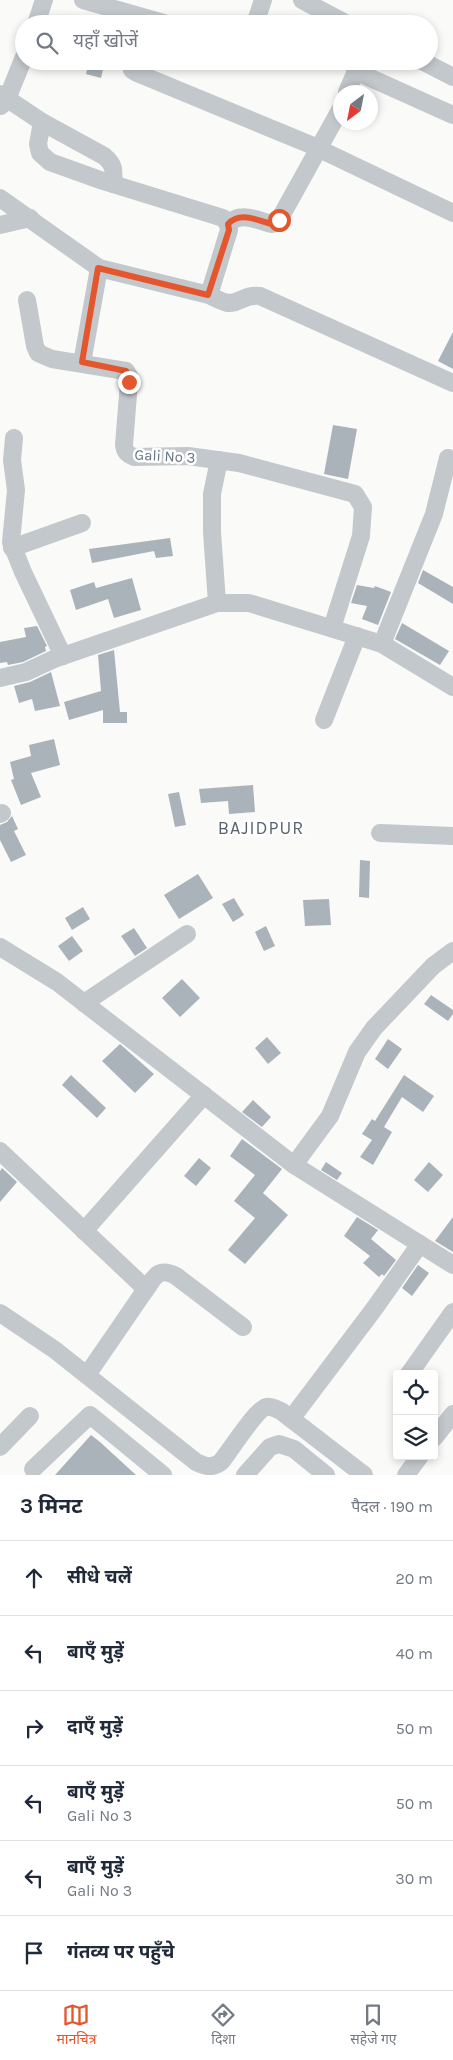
<!DOCTYPE html>
<html lang="hi">
<meta charset="utf-8">
<style>
body{margin:0;font-family:Karla,"Noto Sans Devanagari",sans-serif;background:#f2f2f3;color:#1f2937}
.controls{position:absolute;right:15px;bottom:15px;display:grid;overflow:hidden;border-radius:5px;box-shadow:0 2px 8px #0003}
.controls button{width:45px;height:45px;display:grid;place-items:center;padding:0;border:0;border-bottom:1px solid #e0e1e3;background:#fff;color:#1f2937;font:25px sans-serif}
.compass{position:absolute;left:333px;top:85px;width:45px;height:45px;border-radius:50%;background:#fff;box-shadow:0 2px 8px #0003;rotate:212deg}
.stop{position:absolute;width:15px;height:15px;margin:-11px;border:4px solid #e4572e;border-radius:50%;background:#fff}
.stop.end{background:#e4572e;border-color:#fff;box-shadow:0 1px 5px #0008}
.list{margin:0;padding:0;list-style:none}
h2{display:flex;justify-content:space-between;align-items:center;height:65px;margin:0;padding:0 20px;font-size:21px}
h2 small{font-size:16px;font-weight:400;color:#747a83}
.list li{display:grid;grid-template-columns:32px 1fr auto;gap:15px;align-items:center;box-sizing:border-box;height:75px;padding:0 20px;border-top:1px solid #e0e1e3}
.list b{display:block;font-size:19px;white-space:nowrap}
.list p{margin:0;font-size:16px;white-space:nowrap;color:#747a83}
.list em{font-size:16px;font-style:normal;color:#747a83}
.icon{flex:none;width:28px;height:28px;fill:none;stroke:currentColor;stroke-width:2;stroke-linecap:round;stroke-linejoin:round}
.map{position:relative;flex:none;width:453px;height:1475px;overflow:hidden}
.search{position:absolute;background:#fff;box-shadow:0 2px 8px #0003;left:15px;right:15px;top:15px;height:55px;display:flex;align-items:center;gap:12px;box-sizing:border-box;padding:0 18px;border-radius:28px;color:#747a83;font-size:19px}
.sheet{height:515px;background:#fff}
nav{display:flex;justify-content:space-around;align-items:center;box-sizing:border-box;height:70px;border-top:1px solid #e0e1e3;background:#fff;font-size:14px;color:#747a83}
nav a{display:grid;justify-items:center;gap:2px}
nav .on{color:#e4572e}
.map>svg:first-child{display:block}
.building{fill:#aab3b9}
.lines{fill:none;stroke-linecap:round;stroke-linejoin:round}
.minor{stroke:#c3c8cc;stroke-width:18}
.route{stroke:#e4572e;stroke-width:6}
.labels{text-anchor:middle;stroke-width:5;stroke-linejoin:round;paint-order:stroke}
.street-label{font-size:15px;fill:#657683;stroke:#fff}
.quarter-label{font-size:18px;letter-spacing:1px;fill:#57646e;stroke:#fff}
</style>
<div class="map">
<svg width="453" height="1475" viewBox="0 0 453 1475">
<rect width="100%" height="100%" fill="#fafaf8"/>
<g class="building">
<polygon points="89,61 105,61 101,78 86,74"/>
<polygon points="453,332 453,369 438,361"/>
<polygon points="333,425 357,429 348,479 324,474"/>
<polygon points="170,538 173,556 156,558 154,551 92,563 89,549"/>
<polygon points="423,570 453,587 453,604 418,583"/>
<polygon points="132,578 141,610 114,618 108,599 76,610 70,590 94,582 96,588"/>
<polygon points="357,585 374,588 375,586 391,592 378,625 362,619 367,606 351,603"/>
<polygon points="402,623 449,651 440,665 395,639"/>
<polygon points="37,626 47,646 45,647 46,651 23,662 8,665 7,662 0,663 0,642 26,637 24,628"/>
<polygon points="114,650 120,712 127,712 127,723 103,723 103,710 69,720 64,702 101,691 98,655"/>
<polygon points="51,672 60,706 35,711 32,699 19,703 14,686 30,682"/>
<polygon points="54,739 60,765 31,773 41,797 21,805 11,780 14,779 10,762 31,756 29,745"/>
<polygon points="253,785 255,812 229,814 228,801 201,803 199,789"/>
<polygon points="179,792 186,825 175,827 168,794"/>
<polygon points="12,816 18,829 14,831 26,855 11,862 0,840 0,825 7,822"/>
<polygon points="360,860 370,861 369,898 359,897"/>
<polygon points="198,874 213,898 179,919 164,895"/>
<polygon points="234,898 244,915 233,922 222,904"/>
<polygon points="329,899 331,925 305,926 303,900"/>
<polygon points="83,907 90,919 72,930 65,918"/>
<polygon points="266,926 275,946 264,951 255,932"/>
<polygon points="134,928 147,948 135,956 121,936"/>
<polygon points="72,936 83,951 69,961 58,946"/>
<polygon points="182,979 200,998 180,1017 162,998"/>
<polygon points="431,995 453,1010 453,1014 448,1021 424,1004"/>
<polygon points="267,1037 281,1053 268,1064 255,1048"/>
<polygon points="388,1039 402,1049 388,1069 375,1059"/>
<polygon points="120,1044 154,1074 135,1093 102,1061"/>
<polygon points="71,1075 106,1108 97,1118 62,1085"/>
<polygon points="404,1075 434,1096 423,1112 402,1097 384,1127 392,1132 373,1165 360,1157 372,1140 362,1134 372,1119 375,1121"/>
<polygon points="253,1100 271,1117 262,1127 242,1112"/>
<polygon points="242,1139 282,1169 263,1193 288,1215 245,1264 228,1250 255,1218 234,1201 255,1175 230,1156"/>
<polygon points="199,1158 211,1168 196,1186 184,1176"/>
<polygon points="326,1162 342,1173 337,1180 321,1170"/>
<polygon points="429,1162 443,1175 428,1192 414,1180"/>
<polygon points="2,1168 17,1182 0,1202 0,1171"/>
<polygon points="357,1217 378,1230 371,1239 396,1260 384,1276 382,1274 379,1277 363,1263 370,1256 344,1236"/>
<polygon points="453,1217 453,1252 435,1241"/>
<polygon points="418,1265 429,1273 412,1296 402,1288"/>
<polygon points="91,1435 100,1442 136,1475 55,1475"/>
</g>
<g class="lines">
<g class="minor">
<polyline points="83,0 167,24"/>
<polyline points="302,0 347,24"/>
<polyline points="36,24 44,0"/>
<polyline points="255,24 263,0"/>
<polyline points="130,61 132,70 137,73 311,145 453,213"/>
<polyline points="422,61 453,77"/>
<polyline points="355,71 453,115"/>
<polyline points="347,92 360,62"/>
<path d="M0,94l42,28 62,34c11,9 10,15 9,28"/>
<polyline points="1,106 7,99 24,57"/>
<polyline points="42,122 38,144 40,153 50,162 103,181 223,218 228,224 229,230 209,295"/>
<path d="M0,198l99,70 110,27c6,3 13,7 19,8 12,1 16,-9 32,-7l193,87"/>
<path d="M228,224c12,-13 28,-4 44,0l3,-1 4,-3 61,-110"/>
<polyline points="0,225 30,218"/>
<path d="M27,300l8,46 3,7 14,6 74,12 3,5v6l-5,63c1,7 3,9 10,12l54,-1 51,7 116,31 8,13 -2,29 -29,92"/>
<polyline points="82,363 99,268"/>
<polyline points="14,438 12,460 16,490 11,542 23,572 63,656"/>
<polyline points="12,548 82,523"/>
<polyline points="217,603 212,532 212,494 219,460"/>
<polyline points="382,644 434,514 448,458"/>
<polyline points="0,678 26,672 54,659 217,603 249,603 382,644 453,687"/>
<polyline points="324,720 357,636"/>
<polyline points="0,814 2,813"/>
<polyline points="380,833 453,836"/>
<polyline points="0,947 57,982 294,1165 453,1265"/>
<polyline points="84,1003 187,934"/>
<polyline points="0,1151 146,1289"/>
<polyline points="294,1165 330,1116 357,1052 374,1028 433,966 453,951"/>
<polyline points="84,1231 204,1095"/>
<path d="M0,1313l55,37 141,112c10,5 16,6 25,0 8,-10 35,-52 45,-55 5,-1 10,2 15,4l83,64"/>
<polyline points="409,1374 453,1312"/>
<path d="M87,1375l59,-86c9,-13 13,-22 30,-13l67,51"/>
<polyline points="291,1419 374,1309 420,1244"/>
<polyline points="434,1438 453,1414"/>
<polyline points="0,1447 30,1416"/>
<polyline points="33,1469 90,1415 163,1475"/>
<polyline points="245,1475 270,1447 279,1444 294,1449 326,1475"/>
<polyline points="406,1475 420,1456"/>
</g>
</g>
<g class="lines">
<path class="route" d="M129,382v-6l-3,-5 -44,-9 16,-94 110,27 21,-65 -1,-6c12,-13 28,-4 44,0h3l4,-4"/>
</g>
<g class="labels">
<g class="street-label">
<text transform="translate(165 456) rotate(3)" y="5">Gali No 3</text>
</g>
<g class="quarter-label">
<text x="261" y="834">BAJIDPUR</text>
</g>
</g>
</svg>
<div class="controls">
<button><svg class="icon" aria-label="locate" viewBox="0 0 24 24"><circle cx="12" cy="12" r="6"/><path d="M12 2v4M12 18v4M2 12h4M18 12h4"/></svg></button>
<button><svg class="icon" aria-label="layers" viewBox="0 0 24 24"><path d="M12 4l9 5-9 5-9-5zM3 14l9 5 9-5"/></svg></button>
</div>
<svg class="compass" viewBox="-18 -18 36 36"><path d="M0-13l5 13h-10z" fill="#e53935"/><path d="M0 13l5-13h-10z" fill="#747a83"/></svg>
<div class="stop" style="left:279px;top:220px"></div>
<div class="stop end" style="left:129px;top:382px"></div>
<div class="search"><svg class="icon" aria-label="search" viewBox="0 0 24 24"><circle cx="10" cy="10" r="6"/><path d="M15 15l6 6"/></svg>यहाँ खोजें</div>
</div>
<section class="sheet">
<h2>3 मिनट<small>पैदल · 190 m</small></h2>
<ul class="list">
<li><svg class="icon" aria-label="ahead" viewBox="0 0 24 24"><path d="M12 20V5M6 11l6-6 6 6"/></svg><div><b>सीधे चलें</b></div><em>20 m</em></li>
<li><svg class="icon" aria-label="left" viewBox="0 0 24 24"><path d="M17 20v-9H6M10 6l-5 5 5 5"/></svg><div><b>बाएँ मुड़ें</b></div><em>40 m</em></li>
<li><svg class="icon" aria-label="right" viewBox="0 0 24 24"><path d="M7 20v-9h11M14 6l5 5-5 5"/></svg><div><b>दाएँ मुड़ें</b></div><em>50 m</em></li>
<li><svg class="icon" aria-label="left" viewBox="0 0 24 24"><path d="M17 20v-9H6M10 6l-5 5 5 5"/></svg><div><b>बाएँ मुड़ें</b><p>Gali No 3</p></div><em>50 m</em></li>
<li><svg class="icon" aria-label="left" viewBox="0 0 24 24"><path d="M17 20v-9H6M10 6l-5 5 5 5"/></svg><div><b>बाएँ मुड़ें</b><p>Gali No 3</p></div><em>30 m</em></li>
<li><svg class="icon" aria-label="arrive" viewBox="0 0 24 24"><path d="M6 21V4h12l-3 4 3 4H6"/></svg><div><b>गंतव्य पर पहुँचे</b></div></li>
</ul>
</section>
<nav>
<a class="on"><svg class="icon" aria-label="map" viewBox="0 0 24 24"><path d="M3 6l6-2 6 2 6-2v14l-6 2-6-2-6 2zM9 4v14M15 6v14"/></svg>मानचित्र</a>
<a><svg class="icon" aria-label="directions" viewBox="0 0 24 24"><path d="M12 3l9 9-9 9-9-9zM9 14v-3h6M13 9l2 2-2 2"/></svg>दिशा</a>
<a><svg class="icon" aria-label="saved" viewBox="0 0 24 24"><path d="M7 4h10v16l-5-4-5 4z"/></svg>सहेजे गए</a>
</nav>
